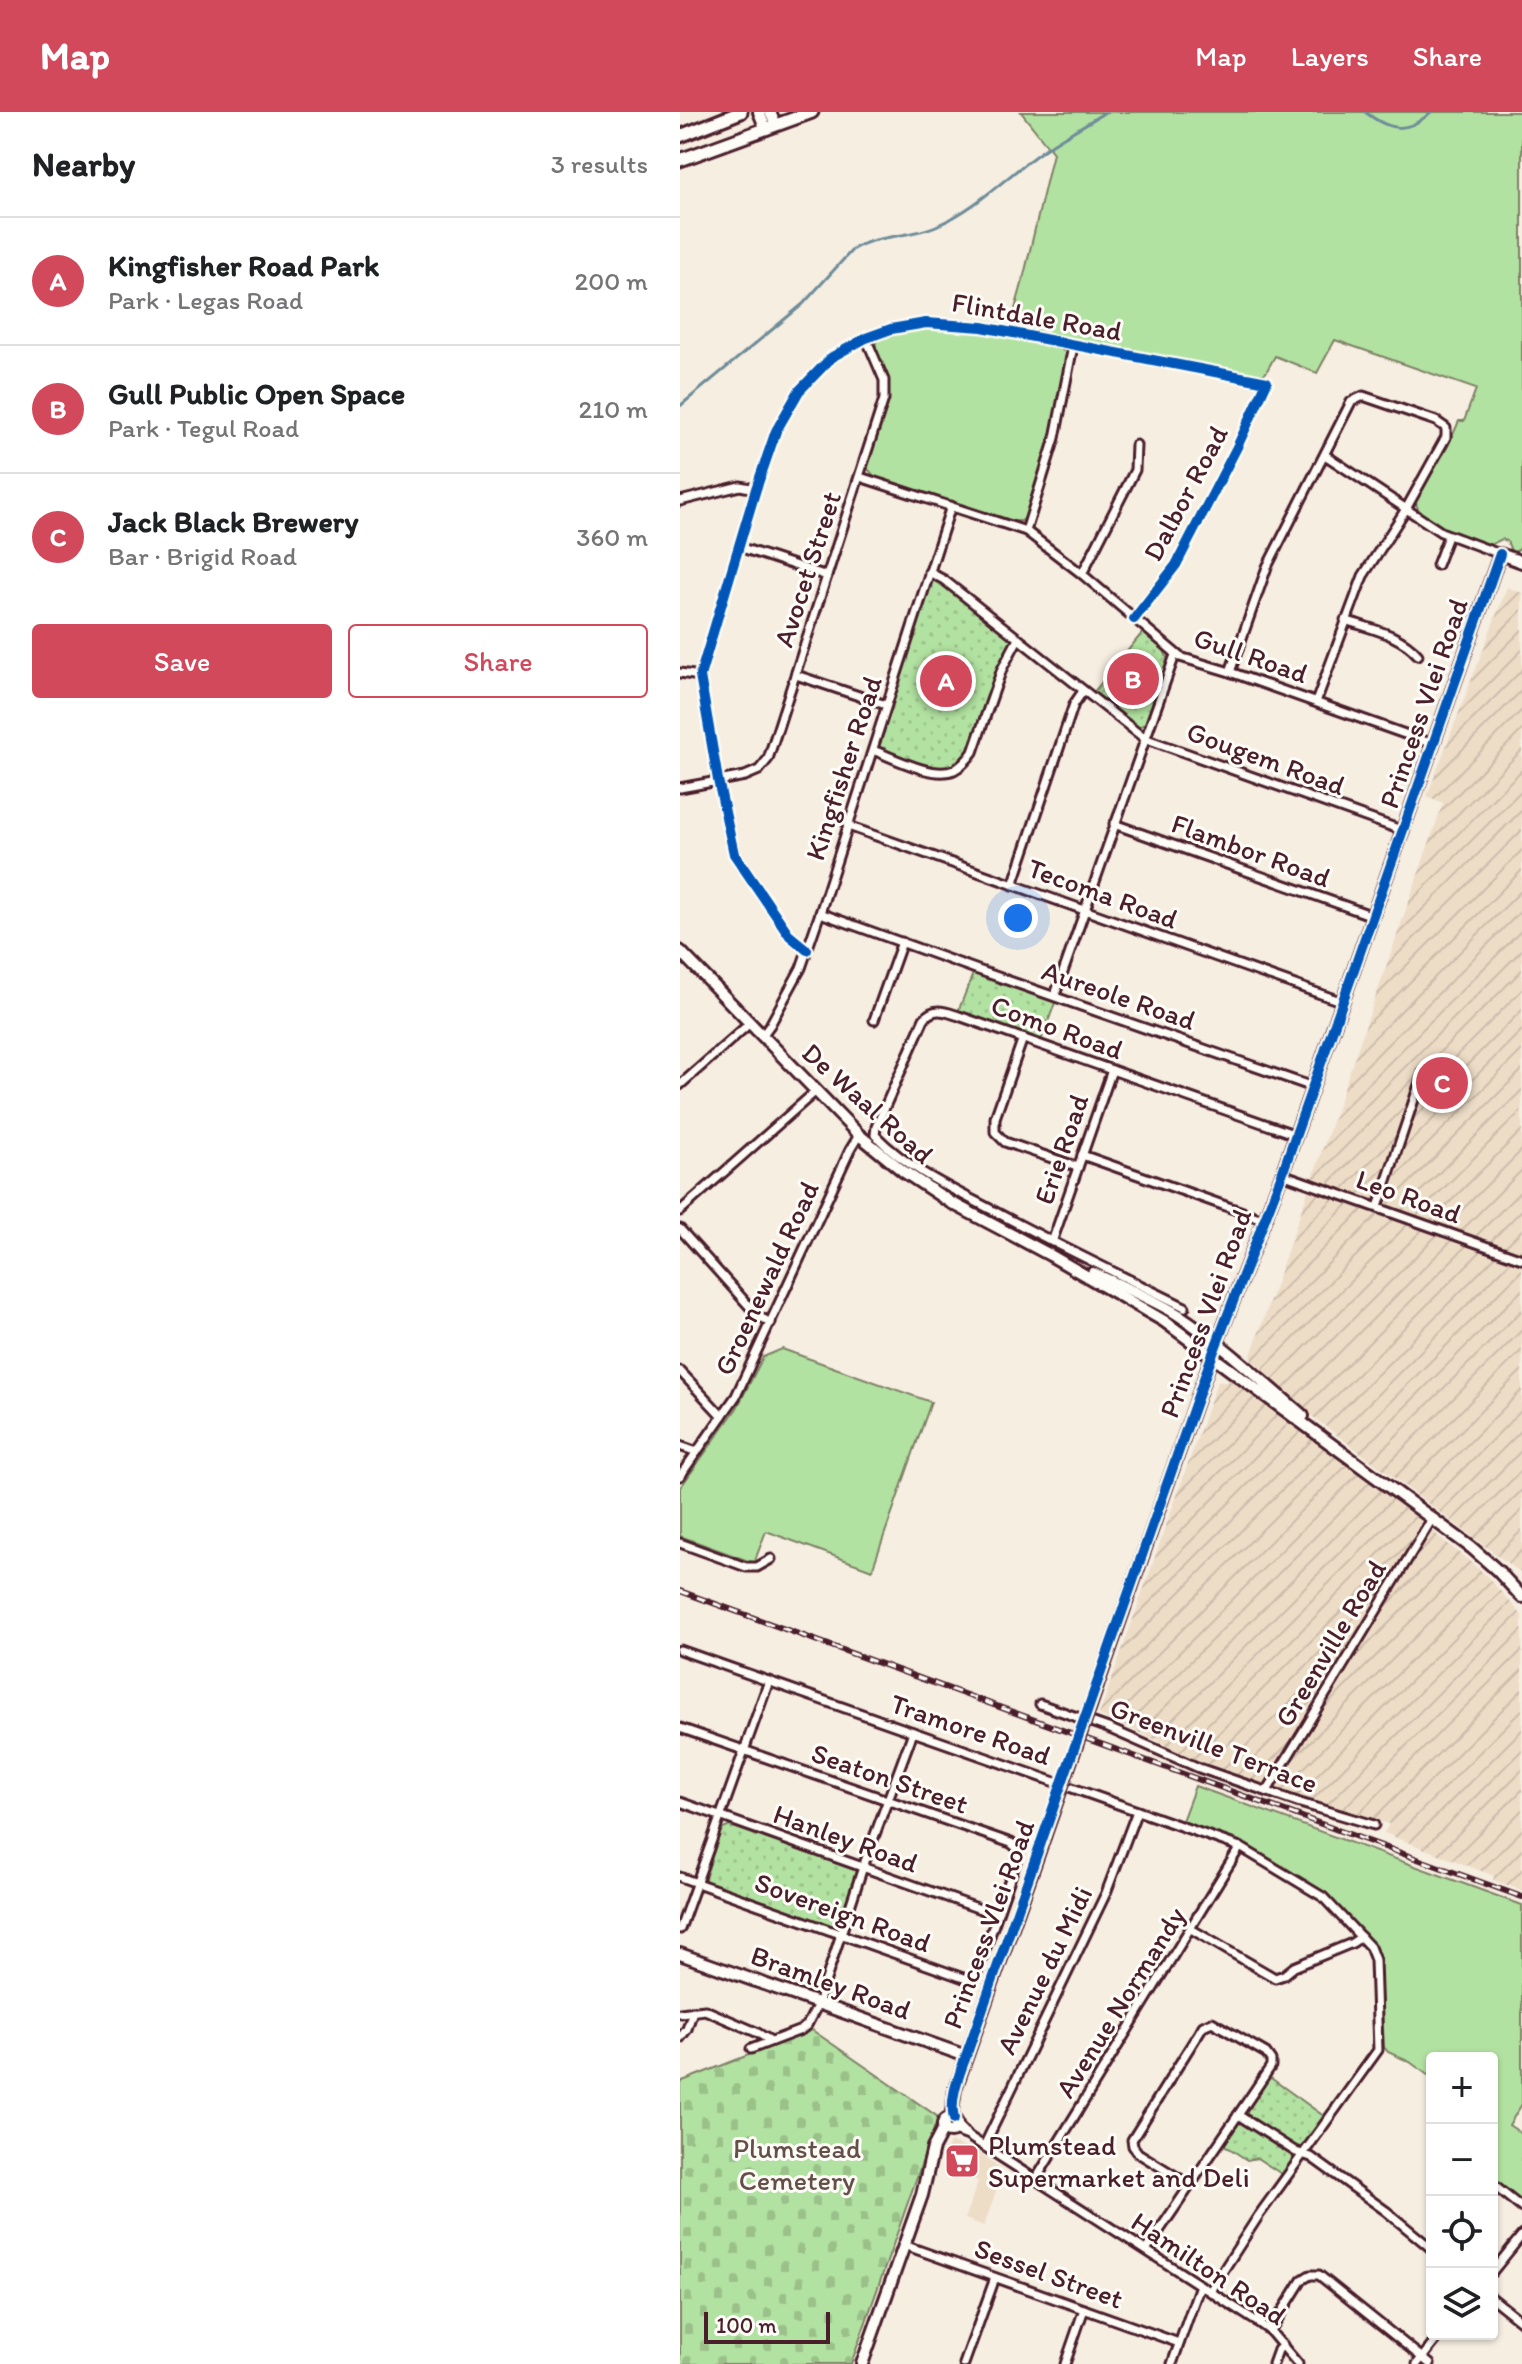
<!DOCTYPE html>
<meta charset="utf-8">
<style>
body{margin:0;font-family:Itim,sans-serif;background:#f6f6f6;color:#202124}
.controls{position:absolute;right:24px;bottom:24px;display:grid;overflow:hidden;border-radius:8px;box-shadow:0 2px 6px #0004}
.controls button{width:72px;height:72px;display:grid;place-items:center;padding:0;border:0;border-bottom:2px solid #e0e0e0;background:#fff;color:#202124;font:40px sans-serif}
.scale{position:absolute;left:24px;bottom:20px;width:126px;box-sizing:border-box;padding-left:8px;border:4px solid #4a1f2b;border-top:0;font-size:22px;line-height:28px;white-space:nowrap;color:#4a1f2b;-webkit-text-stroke:6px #fdfcf7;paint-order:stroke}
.you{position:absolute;left:338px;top:806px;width:28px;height:28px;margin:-20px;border:6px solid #fff;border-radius:50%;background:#1a73e8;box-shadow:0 0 0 12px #1a73e833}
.badge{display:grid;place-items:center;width:52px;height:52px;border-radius:50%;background:#d1495b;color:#fff;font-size:26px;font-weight:700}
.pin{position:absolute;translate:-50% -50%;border:4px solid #fff;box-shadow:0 2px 8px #0006}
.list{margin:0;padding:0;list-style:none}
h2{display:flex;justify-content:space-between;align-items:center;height:104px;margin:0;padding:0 32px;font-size:34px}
h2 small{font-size:26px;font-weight:400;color:#757577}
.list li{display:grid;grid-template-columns:52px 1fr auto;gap:24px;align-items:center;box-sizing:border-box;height:128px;padding:0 32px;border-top:2px solid #e0e0e0}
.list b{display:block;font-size:30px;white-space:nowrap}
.list p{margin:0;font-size:26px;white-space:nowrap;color:#757577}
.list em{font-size:26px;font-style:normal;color:#757577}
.actions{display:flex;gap:16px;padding:24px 32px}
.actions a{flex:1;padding:18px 0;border:2px solid #d1495b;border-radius:8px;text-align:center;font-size:28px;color:#d1495b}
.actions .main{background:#d1495b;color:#fff}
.icon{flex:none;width:44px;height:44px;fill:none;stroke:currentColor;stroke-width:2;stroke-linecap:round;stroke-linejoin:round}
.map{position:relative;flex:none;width:842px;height:2252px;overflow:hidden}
header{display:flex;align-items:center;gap:48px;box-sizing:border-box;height:112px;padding:0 40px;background:#d1495b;color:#fff}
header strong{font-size:38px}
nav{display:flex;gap:44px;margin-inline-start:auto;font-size:28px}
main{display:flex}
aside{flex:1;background:#fff}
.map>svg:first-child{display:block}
.built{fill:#edddc7}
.industrial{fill:url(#industrial-furrows)}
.grass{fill:#b2e2a1;stroke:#7e8066;stroke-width:2}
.cemetery{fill:url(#cemetery-stones);stroke:#7e8066;stroke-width:2}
.park{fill:url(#park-dots);stroke:#7e8066;stroke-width:2}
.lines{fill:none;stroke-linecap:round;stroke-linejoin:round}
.stream{stroke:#6e8c99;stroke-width:3}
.street-casing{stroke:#4a1f2b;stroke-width:13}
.secondary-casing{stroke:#4a1f2b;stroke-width:16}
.primary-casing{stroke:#4a1f2b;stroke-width:17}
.street{stroke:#fdfcf7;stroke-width:7}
.secondary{stroke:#fdfcf7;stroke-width:10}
.primary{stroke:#fdfcf7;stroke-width:11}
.rail-casing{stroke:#4a1f2b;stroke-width:6}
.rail{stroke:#fdfcf7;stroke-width:3;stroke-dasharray:9;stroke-linecap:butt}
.secondary-bridge-casing{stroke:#4a1f2b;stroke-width:16;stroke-linecap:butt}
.secondary-bridge{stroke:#fdfcf7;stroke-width:10}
.cycleway-casing{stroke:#fdfcf7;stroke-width:15}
.cycleway{stroke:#0057b8;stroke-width:10}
.labels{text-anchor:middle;stroke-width:6;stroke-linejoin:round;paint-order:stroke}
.street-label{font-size:28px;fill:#4a1f2b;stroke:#fdfcf7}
.poi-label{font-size:28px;fill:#4a1f2b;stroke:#fdfcf7;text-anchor:start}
.park-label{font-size:28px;fill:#645048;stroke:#fdfcf7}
</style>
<header>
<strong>Map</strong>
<nav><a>Map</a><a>Layers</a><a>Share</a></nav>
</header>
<main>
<aside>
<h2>Nearby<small>3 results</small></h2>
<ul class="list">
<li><span class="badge">A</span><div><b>Kingfisher Road Park</b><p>Park · Legas Road</p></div><em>200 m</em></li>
<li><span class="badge">B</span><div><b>Gull Public Open Space</b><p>Park · Tegul Road</p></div><em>210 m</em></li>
<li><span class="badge">C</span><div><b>Jack Black Brewery</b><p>Bar · Brigid Road</p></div><em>360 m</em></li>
</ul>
<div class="actions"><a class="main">Save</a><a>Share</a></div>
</aside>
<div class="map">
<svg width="842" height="2252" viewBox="0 0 842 2252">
<defs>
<pattern id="industrial-furrows" width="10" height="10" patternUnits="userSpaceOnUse" patternTransform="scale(2)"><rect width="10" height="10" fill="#edddc7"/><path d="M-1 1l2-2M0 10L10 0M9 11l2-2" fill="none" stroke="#cdbdab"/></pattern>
<pattern id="cemetery-stones" width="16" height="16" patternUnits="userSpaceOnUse" patternTransform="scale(2)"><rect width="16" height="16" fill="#b2e2a1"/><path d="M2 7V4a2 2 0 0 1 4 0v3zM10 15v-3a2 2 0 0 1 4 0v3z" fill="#9bc18b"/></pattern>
<pattern id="park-dots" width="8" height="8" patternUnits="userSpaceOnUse" patternTransform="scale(2)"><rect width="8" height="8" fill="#b2e2a1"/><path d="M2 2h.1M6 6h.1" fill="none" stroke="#9bc18b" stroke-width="1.8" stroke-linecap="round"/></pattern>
</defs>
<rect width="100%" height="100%" fill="#f6eee1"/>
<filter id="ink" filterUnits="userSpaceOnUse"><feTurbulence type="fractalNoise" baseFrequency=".0125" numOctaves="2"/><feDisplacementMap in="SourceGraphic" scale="16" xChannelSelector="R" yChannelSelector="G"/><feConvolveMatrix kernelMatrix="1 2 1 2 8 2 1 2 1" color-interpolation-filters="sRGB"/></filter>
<g filter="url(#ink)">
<polygon class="built" points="270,2030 294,2039 295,2037 323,2059 304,2114 285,2107 298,2069 261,2057"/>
<g class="industrial">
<polygon points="827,475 842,481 842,1462 633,1305 570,1246 763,691 747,684"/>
<polygon points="553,1268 739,1403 758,1424 805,1462 842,1503 842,1778 813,1768 814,1764 704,1721 709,1712 624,1688 490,1639 483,1631 419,1603 537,1270"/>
</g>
<g class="grass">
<path d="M341,0h501v429l-2,8 -8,4 -5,-12 -5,-2 -12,6c-19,-7 -76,-22 -74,-45l32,-54 11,-25h5l12,-32 -141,-49 -18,33 -42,-17 -10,18 -7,1 -248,-48 12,-43 31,-131z"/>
<path d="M242,215l44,2 92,18 7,5 2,7c-10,53 -23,104 -39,155l-6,7h-8l-139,-44 -8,-9c1,-27 22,-51 22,-78 0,-18 -16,-31 -13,-48 10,-12 30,-13 46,-15z"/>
<polygon points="102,1237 251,1290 192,1458 86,1419 74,1451 0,1424 0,1376 57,1296 83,1245"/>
<polygon points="515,1674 842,1793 842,1992 829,2013 842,2022 842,2093 812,2068 812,1946 752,1946 752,1966 730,1950 708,1940 704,1935 699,1841 686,1824 653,1789 639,1778 570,1735 502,1709"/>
</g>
<polygon class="cemetery" points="132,1918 258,2005 171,2252 0,2252 0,1970"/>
<g class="park">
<polygon points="249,460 338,527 332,534 293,640 284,651 262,660 193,638"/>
<polygon points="463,520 484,538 488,549 466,611 457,616 452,614 412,582"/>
<polygon points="294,859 376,888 361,929 278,900"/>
<polygon points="50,1714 175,1758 178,1764 161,1813 154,1817 26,1770 25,1766 41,1718"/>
<polygon points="588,1964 645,2005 622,2035 614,2034 567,2003 566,1998"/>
<polygon points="560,2010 610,2040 613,2049 603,2063 577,2046 567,2048 543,2032 556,2013"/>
</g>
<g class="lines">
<g class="stream">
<path d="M685,0c25,19 42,22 66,0"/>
<path d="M0,294l123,-102 50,-55c25,-15 56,-11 83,-23 40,-17 71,-50 106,-75 20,-14 42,-25 63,-39"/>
</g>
<defs>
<g id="street">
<polyline points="645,343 761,420 820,442"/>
<polyline points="180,365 346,419 402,462 500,545 550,560 753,632"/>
<polyline points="0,389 60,374 76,377"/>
<polyline points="346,419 375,326 393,234"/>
<polyline points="59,435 147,464"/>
<polyline points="757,453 768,424"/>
<polyline points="249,460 264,468 464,626 724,719"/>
<polyline points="402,462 455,358 456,333"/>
<path d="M665,508c26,9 55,14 73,35"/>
<polyline points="550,560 587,455 671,290 683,284 756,309 766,316 766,325 726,397 683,464 636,590"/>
<polyline points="0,561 20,564"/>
<polyline points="116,563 206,593"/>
<path d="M193,638c21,8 60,29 81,20 8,-4 14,-11 19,-18l29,-83 16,-30"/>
<polyline points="0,676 65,664 79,658 88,647 204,287 204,268 186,226"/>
<polyline points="434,712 693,804"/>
<polyline points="168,714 663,890"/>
<polyline points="333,773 394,592 403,579"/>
<polyline points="140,801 298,858 633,975"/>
<polyline points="127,838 110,824 54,742 38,668 20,564 76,377 96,319 119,279 152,245 186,226 211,217 246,211 302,215 587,270 557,335 496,453 454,507"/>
<polyline points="375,883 495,543"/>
<polyline points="194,908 222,830"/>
<polyline points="82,924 90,913 121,856 140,801 271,394"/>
<polyline points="343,926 315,1006 315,1020 325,1030 398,1055"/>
<polyline points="0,973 70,911"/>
<polyline points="402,1043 585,1108"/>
<polyline points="602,1062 842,1147"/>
<polyline points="698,1095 744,958"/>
<polyline points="0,1099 136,979"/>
<polyline points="0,1117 78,1204 91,1211"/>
<polyline points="372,1130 432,958"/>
<path d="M505,1195c-65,-32 -130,-63 -193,-97 -38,-20 -85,-42 -115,-73l-2,-2 1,-8 48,-108c10,-13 22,-7 35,-3l337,119"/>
<polyline points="0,1259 42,1304"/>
<polyline points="0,1334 17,1340"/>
<polyline points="0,1364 56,1284 170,1038 179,1023"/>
<polyline points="0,1431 66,1455 77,1455 91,1447"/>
<polyline points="0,1538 560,1735 643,1785 690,1835 695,1848 698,1938 579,2103 530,2179"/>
<polyline points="360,1592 428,1616 519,1656 620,1691 694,1713"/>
<polyline points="0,1616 331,1731 338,1737 339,1741 298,1858 289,1868 0,1765"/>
<polyline points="587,1679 752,1407"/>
<polyline points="0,1690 317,1803"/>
<polyline points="0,1817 89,1569"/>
<polyline points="511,1817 595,1866 604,1863 614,1855 672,1831 681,1825"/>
<polyline points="0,1901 25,1898 76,1920 91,1929"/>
<polyline points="0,1926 7,1917 13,1899"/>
<polyline points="71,1937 121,1918 127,1913 138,1892 183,1755 233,1620"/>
<polyline points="558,2003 616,2040 631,2045 706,2099 752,2137"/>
<polyline points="277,2012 287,2022"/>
<polyline points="274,2019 288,2024 579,2211 590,2219 618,2252"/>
<polyline points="304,2034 426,1781 457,1699"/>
<polyline points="356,2067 560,1735"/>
<polyline points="812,2072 842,2096"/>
<polyline points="224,2133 499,2231"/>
<polyline points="466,2138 575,1978 591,1954 591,1948 586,1941 532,1910 523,1914 452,2028 453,2034 458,2041 510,2073"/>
<polyline points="812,2160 842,2123"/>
<polyline points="812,2186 842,2210"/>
<polyline points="590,2219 622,2168 630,2163 639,2163 750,2252"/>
<polyline points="284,2252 315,2166"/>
<polyline points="385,2252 404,2197"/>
<polyline points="492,2252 520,2173"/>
<polyline points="593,2252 598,2238 603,2233"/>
<polyline points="737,2252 761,2222"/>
</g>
<g id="secondary">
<polyline points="79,0 86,17"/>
<polyline points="90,0 96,13"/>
<polyline points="0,839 179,1023 223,1059 270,1090 370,1143 484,1209 792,1436 818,1459 842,1485"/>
<path d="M413,1161c28,13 57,25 84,41 45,29 85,67 126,102"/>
<polyline points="417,1574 532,1244 602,1062 820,442 842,450"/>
<polyline points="0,1842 286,1944"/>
<circle cx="270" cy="2013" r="7"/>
<polyline points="274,2007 272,1999 275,1977 364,1725"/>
<polyline points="182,2252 242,2083 253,2036 264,2015"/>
</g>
<g id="primary">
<polyline points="0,24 61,0"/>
<polyline points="0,48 132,0"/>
</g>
</defs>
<use href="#street" class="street-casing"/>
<use href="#secondary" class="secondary-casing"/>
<use href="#primary" class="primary-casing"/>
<use href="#street" class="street"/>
<use href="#secondary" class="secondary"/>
<use href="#primary" class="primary"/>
<defs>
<polyline id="rail" points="0,1479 842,1785"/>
</defs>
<use href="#rail" class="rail-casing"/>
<use href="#rail" class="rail"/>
<defs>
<polyline id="secondary-bridge" points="364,1725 417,1574"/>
</defs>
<use href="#secondary-bridge" class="secondary-bridge-casing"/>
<use href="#secondary-bridge" class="secondary-bridge"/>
<defs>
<g id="cycleway">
<polyline points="127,838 110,824 54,742 38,668 20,564 76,377 96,319 119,279 152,245 186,226 211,217 246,211 302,215 587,270 557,335 496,453 454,507"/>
<path d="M274,2007c-5,-21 5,-43 12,-63l246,-700 70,-182 218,-620"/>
</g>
</defs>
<use href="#cycleway" class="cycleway-casing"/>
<use href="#cycleway" class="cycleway"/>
</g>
</g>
<defs>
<symbol id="supermarket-square" viewBox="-11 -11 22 22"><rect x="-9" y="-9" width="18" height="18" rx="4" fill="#d1495b" stroke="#fdfcf7"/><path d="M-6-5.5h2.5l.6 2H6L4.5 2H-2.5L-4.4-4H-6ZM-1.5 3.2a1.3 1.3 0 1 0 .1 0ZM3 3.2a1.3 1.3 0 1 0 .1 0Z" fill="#fff"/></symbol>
</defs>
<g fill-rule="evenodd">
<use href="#supermarket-square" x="262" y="2029" width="40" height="40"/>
</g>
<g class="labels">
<g class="street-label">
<text transform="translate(357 204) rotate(10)" y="10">Flintdale Road</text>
<text transform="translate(505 381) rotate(-62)" y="10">Dalbor Road</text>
<text transform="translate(127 457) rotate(-72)" y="10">Avocet Street</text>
<text transform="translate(571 543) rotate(19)" y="10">Gull Road</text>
<text transform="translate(743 591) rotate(-71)" y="10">Princess Vlei Road</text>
<text transform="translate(586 646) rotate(20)" y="10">Gougem Road</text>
<text transform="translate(163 656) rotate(-72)" y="10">Kingfisher Road</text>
<text transform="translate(571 738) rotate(20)" y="10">Flambor Road</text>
<text transform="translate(423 781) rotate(20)" y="10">Tecoma Road</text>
<text transform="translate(439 883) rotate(19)" y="10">Aureole Road</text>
<text transform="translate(377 915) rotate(20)" y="10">Como Road</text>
<text transform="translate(188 991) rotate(42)" y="10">De Waal Road</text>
<text transform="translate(381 1037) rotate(-71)" y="10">Erie Road</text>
<text transform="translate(729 1084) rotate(20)" y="10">Leo Road</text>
<text transform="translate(86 1166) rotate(-65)" y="10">Groenewald Road</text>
<text transform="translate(525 1201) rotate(-70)" y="10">Princess Vlei Road</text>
<text transform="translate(650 1531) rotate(-59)" y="10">Greenville Road</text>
<text transform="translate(291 1617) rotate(19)" y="10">Tramore Road</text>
<text transform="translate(534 1633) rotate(21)" y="10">Greenville Terrace</text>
<text transform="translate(210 1666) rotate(19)" y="10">Seaton Street</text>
<text transform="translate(166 1726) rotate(20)" y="10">Hanley Road</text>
<text transform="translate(163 1800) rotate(20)" y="10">Sovereign Road</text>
<text transform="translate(308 1812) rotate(-70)" y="10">Princess Vlei Road</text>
<text transform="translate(364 1858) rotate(-64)" y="10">Avenue du Midi</text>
<text transform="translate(151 1870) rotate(20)" y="10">Bramley Road</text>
<text transform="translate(440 1890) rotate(-58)" y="10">Avenue Normandy</text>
<text transform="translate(529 2156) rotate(34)" y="10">Hamilton Road</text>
<text transform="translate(369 2161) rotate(20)" y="10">Sessel Street</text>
</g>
<g class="poi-label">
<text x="308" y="2043">Plumstead<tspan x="308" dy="32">Supermarket and Deli</tspan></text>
</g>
<g class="park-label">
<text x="117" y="2046">Plumstead<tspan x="117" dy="32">Cemetery</tspan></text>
</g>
</g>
</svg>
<div class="controls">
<button>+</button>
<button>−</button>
<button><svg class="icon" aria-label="locate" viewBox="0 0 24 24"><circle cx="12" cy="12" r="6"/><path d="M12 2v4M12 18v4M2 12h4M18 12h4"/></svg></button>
<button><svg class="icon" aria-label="layers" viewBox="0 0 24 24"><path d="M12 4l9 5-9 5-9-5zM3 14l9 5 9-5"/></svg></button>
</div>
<div class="scale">100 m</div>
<div class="you"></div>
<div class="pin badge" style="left:266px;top:569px">A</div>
<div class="pin badge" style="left:453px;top:567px">B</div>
<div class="pin badge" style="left:762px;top:971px">C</div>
</div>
</main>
